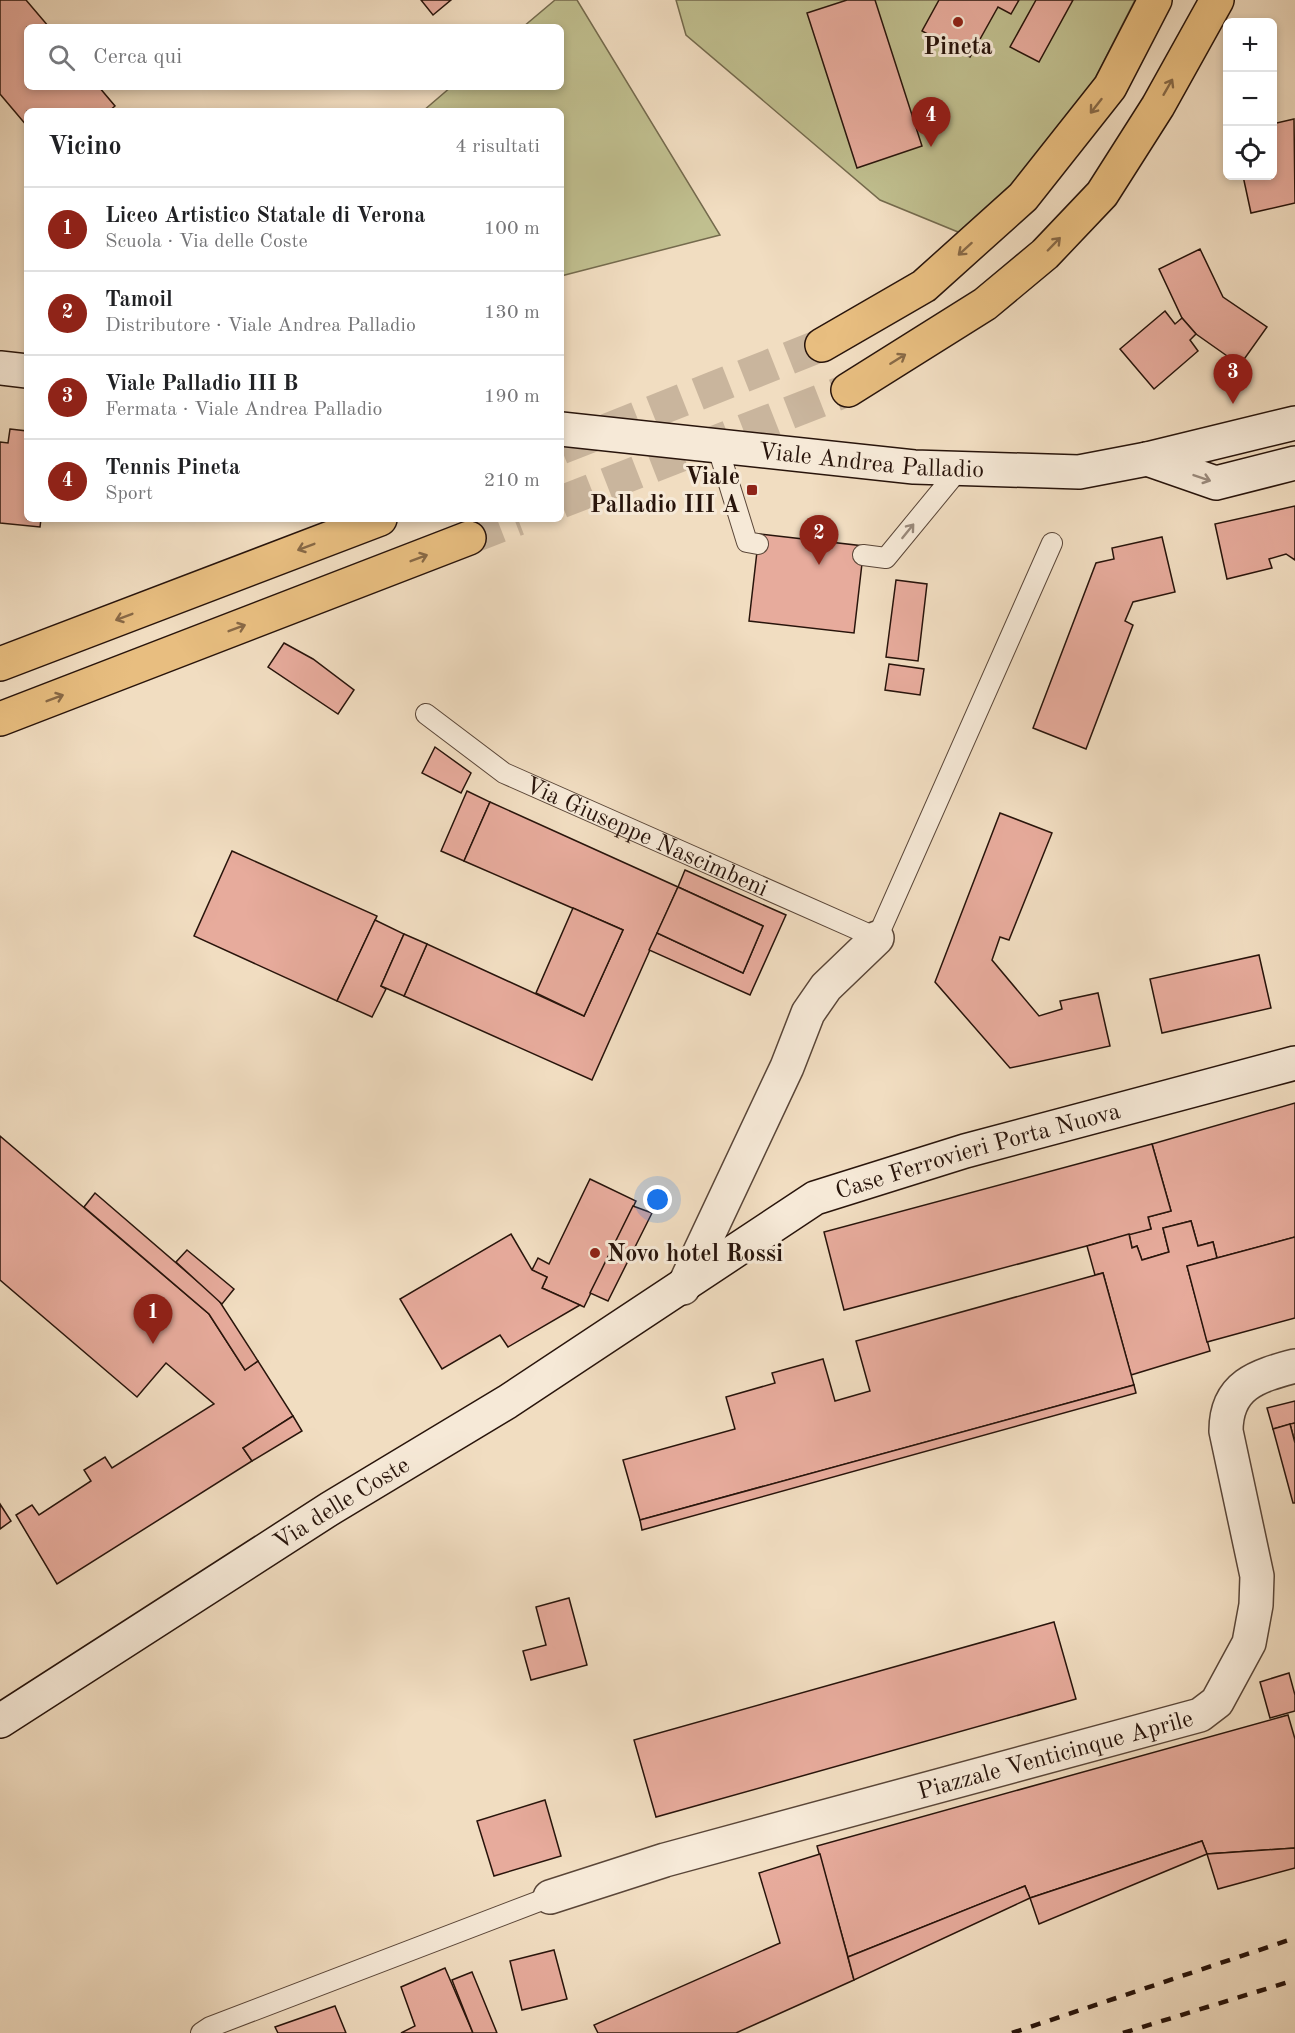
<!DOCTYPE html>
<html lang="it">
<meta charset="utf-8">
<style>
body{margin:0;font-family:"Old Standard TT",serif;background:#f2f2f2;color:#202124}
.controls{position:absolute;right:18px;top:18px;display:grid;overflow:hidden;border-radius:9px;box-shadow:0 3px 9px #0003}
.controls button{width:54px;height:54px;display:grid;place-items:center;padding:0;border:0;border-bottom:2px solid #e0e0e0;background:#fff;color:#202124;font:30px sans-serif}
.you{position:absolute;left:658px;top:1200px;width:21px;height:21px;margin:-15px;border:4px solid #fff;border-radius:50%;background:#1a73e8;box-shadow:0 0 0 9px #1a73e833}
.badge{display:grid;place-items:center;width:39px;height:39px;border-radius:50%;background:#8f2418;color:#fff;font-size:20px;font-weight:700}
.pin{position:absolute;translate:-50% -50px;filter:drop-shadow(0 2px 3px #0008)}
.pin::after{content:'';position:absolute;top:32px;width:21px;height:18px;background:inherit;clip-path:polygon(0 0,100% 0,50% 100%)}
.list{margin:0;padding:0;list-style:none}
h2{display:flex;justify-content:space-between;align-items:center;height:78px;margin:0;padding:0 24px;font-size:26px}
h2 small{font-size:20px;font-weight:400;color:#757577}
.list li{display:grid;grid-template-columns:39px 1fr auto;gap:18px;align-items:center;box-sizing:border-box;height:84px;padding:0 24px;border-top:2px solid #e0e0e0}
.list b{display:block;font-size:22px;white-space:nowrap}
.list p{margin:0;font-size:20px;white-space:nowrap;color:#757577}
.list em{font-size:20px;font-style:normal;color:#757577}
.icon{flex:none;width:33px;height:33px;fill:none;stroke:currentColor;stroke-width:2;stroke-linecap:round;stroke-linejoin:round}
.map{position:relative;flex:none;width:1295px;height:2033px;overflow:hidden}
.search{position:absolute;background:#fff;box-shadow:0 3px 9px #0003;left:24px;top:24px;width:540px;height:66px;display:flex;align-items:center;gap:15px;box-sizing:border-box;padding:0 21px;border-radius:9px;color:#757577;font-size:22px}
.panel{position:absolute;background:#fff;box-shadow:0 3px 9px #0003;left:24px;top:108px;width:540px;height:414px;border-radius:9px}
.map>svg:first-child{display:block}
.green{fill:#c0bf8f;stroke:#746a4d;stroke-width:1.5}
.building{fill:#e7ab9c;stroke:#28140b;stroke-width:1.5}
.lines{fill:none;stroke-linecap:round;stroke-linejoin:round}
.highway-tunnel{stroke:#c9b59d;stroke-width:33;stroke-dasharray:33 16;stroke-linecap:butt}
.lane-casing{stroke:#5a4638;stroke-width:22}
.street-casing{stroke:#5a4638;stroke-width:36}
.secondary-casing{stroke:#28140b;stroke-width:36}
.highway-casing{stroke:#28140b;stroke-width:36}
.lane{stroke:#f6e9d7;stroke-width:20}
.street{stroke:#f6e9d7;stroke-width:33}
.secondary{stroke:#f6e9d7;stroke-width:33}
.highway{stroke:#e8be80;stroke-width:33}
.rail{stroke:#28140b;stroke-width:4.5;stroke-dasharray:10 10;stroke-linecap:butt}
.oneway{stroke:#886946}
.oneway2{stroke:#99897b}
.poi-dot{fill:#8f2418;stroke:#f6e9d7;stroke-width:2}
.labels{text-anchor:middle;stroke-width:6;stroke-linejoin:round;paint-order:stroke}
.poi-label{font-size:24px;font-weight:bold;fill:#28140b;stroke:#f6e9d7}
.street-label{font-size:24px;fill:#28140b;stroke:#f6e9d7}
</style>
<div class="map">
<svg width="1295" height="2033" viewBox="0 0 1295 2033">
<rect width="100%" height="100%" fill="#f1ddc1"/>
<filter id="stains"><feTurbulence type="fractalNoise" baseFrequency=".00333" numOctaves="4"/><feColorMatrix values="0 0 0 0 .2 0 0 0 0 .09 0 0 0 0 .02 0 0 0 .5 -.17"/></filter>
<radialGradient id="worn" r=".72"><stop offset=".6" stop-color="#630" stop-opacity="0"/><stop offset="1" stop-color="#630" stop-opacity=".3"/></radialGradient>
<g class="green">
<polygon points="555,0 577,0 720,235 561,276 561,111 423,111 451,87 561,87 561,27 523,27"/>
<polygon points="676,0 1135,0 1086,96 1000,198 963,234 880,200 686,35"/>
</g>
<g class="building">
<polygon points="0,0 26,0 49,27 27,27 27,87 99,87 115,106 109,111 27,111 27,126 0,94"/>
<polygon points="421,0 451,0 433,15"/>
<polygon points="847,0 875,0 922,146 857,168 807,13"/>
<polygon points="939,0 1019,0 1011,14 998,7 970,57 922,31"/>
<polygon points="1036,0 1073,0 1039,62 1010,47"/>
<polygon points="1294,119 1295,203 1251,213 1243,176 1272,176 1272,124"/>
<polygon points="1200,249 1223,297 1267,327 1240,365 1196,334 1182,318 1159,269"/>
<polygon points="1165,311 1175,324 1182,318 1196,334 1190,340 1198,351 1154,389 1120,349"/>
<polygon points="10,429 27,431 27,519 41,519 40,527 0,523 0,442 8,443"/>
<polygon points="1295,506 1295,560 1286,554 1269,559 1272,568 1227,579 1215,524"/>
<polygon points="759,534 864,546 854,633 749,621"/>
<polygon points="1162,537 1175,592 1133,602 1125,621 1133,625 1086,749 1033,728 1096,563 1114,559 1112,548"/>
<polygon points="896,580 927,584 918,661 886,657"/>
<polygon points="284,643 313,659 354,690 338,714 268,667"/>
<polygon points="889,664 924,669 920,695 885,690"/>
<polygon points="435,747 471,773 461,793 422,773"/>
<polygon points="467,791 490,802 464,861 441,851"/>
<polygon points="490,802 678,887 592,1080 404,996 427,944 584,1016 623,930 464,861"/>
<polygon points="1000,813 1052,833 1009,940 1000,937 992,960 1039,1016 1062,1009 1060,1001 1098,993 1110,1046 1010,1068 935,982"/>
<polygon points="232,851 377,916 337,1001 194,936"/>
<polygon points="685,870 786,915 750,995 649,950 657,933 743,973 763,926 678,887"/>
<polygon points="678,887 763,926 743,973 657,933"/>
<polygon points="573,908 623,930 584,1016 536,993"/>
<polygon points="375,920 404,934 381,986 386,989 372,1017 337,1001"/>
<polygon points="404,934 427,944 404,996 381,986"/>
<polygon points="1259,955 1271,1008 1162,1033 1150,979"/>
<polygon points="1295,1103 1295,1237 1217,1258 1213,1242 1198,1246 1191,1221 1163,1228 1169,1252 1142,1260 1137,1246 1132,1248 1129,1234 1151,1229 1148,1217 1171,1211 1152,1144"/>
<polygon points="0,1136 209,1314 245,1370 258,1361 293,1416 243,1448 252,1461 57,1584 16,1515 32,1505 39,1515 91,1481 84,1470 105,1457 112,1468 214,1404 166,1363 137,1397 0,1280"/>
<polygon points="1152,1144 1171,1211 1148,1217 1151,1229 844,1310 824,1232"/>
<polygon points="590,1179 636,1201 584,1307 542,1288 547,1277 532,1270 538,1258 549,1264"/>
<polygon points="95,1193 218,1299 258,1361 245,1370 209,1314 84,1207"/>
<polygon points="633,1206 652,1213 608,1301 590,1293"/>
<polygon points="1191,1221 1198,1246 1213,1242 1217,1258 1187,1266 1210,1351 1131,1375 1103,1273 1095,1275 1087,1246 1129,1234 1132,1248 1137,1246 1142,1260 1169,1252 1163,1228"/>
<polygon points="511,1234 532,1270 547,1277 542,1288 580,1305 508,1347 500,1335 442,1369 400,1299"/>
<polygon points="1295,1237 1295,1318 1207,1342 1187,1266"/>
<polygon points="187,1250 234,1289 222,1304 176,1262"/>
<polygon points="1103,1273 1134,1385 640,1520 623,1460 735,1429 726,1397 775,1383 772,1373 823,1359 835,1401 870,1391 856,1341"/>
<polygon points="1134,1385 1136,1393 642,1530 640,1520"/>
<polygon points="1295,1401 1295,1423 1273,1429 1267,1408"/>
<polygon points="293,1416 302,1431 252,1461 243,1448"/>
<polygon points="1295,1423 1295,1443 1290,1424"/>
<polygon points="1290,1424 1295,1443 1295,1503 1293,1503 1273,1429"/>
<polygon points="0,1504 11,1521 0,1529"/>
<polygon points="569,1598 587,1665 531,1680 523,1651 546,1645 536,1607"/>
<polygon points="1054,1622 1076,1699 656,1817 634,1740"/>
<polygon points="1289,1673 1295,1695 1295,1711 1270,1718 1260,1682"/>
<polygon points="1288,1715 1295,1739 1295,1848 1207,1854 1202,1841 1030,1898 1025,1886 848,1957 817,1846"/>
<polygon points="545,1800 561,1856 494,1876 477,1821"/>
<polygon points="1202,1841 1207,1854 1039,1924 1030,1898"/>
<polygon points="1295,1848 1295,1868 1218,1889 1207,1854"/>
<polygon points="820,1854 854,1980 736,2033 598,2033 594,2025 780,1943 759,1873"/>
<polygon points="1025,1886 1030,1898 854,1980 848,1957"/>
<polygon points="554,1950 567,1999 522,2010 510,1961"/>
<polygon points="445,1968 473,2033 401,2033 415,2026 401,1987"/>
<polygon points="472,1972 497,2033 473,2033 452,1980"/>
<polygon points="335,2006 346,2033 278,2033 275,2027"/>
</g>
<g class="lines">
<g class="highway-tunnel">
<polyline points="561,448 822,345"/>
<polyline points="561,502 848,390"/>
<polyline points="469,538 518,519"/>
</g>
<defs>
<g id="lane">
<polyline points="717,445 747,542 758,544"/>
<polyline points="863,555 886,558 960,468"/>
<path id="s1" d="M426,714l78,59 373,165 175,-395"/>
<polyline points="201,2033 210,2027 550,1897"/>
</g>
<g id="street">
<polyline points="683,1288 787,1067 808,1013 826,987 877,938"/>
<path id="s2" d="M550,1897l115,-37 535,-145 17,-13 32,-59 7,-38 1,-29 -31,-145c0,-46 31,-55 69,-65"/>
</g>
<g id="secondary">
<polyline points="0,368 27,371"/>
<path id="s3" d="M561,429l353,38 165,5 68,-13 148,-36"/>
<polyline points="1147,459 1216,483 1295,463"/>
<path id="s4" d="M0,1721l331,-213 176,-106 308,-204 150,-47 330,-88"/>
</g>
<g id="highway">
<polyline points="822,345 924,286 1023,197 1110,87 1155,0"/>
<polyline points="848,390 985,304 1045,254 1102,194 1158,106 1217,0"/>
<polyline points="0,664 380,519"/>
<polyline points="0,719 469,538"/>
</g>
</defs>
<use href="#lane" class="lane-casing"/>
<use href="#street" class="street-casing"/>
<use href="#secondary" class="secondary-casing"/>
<use href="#highway" class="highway-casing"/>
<use href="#lane" class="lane"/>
<use href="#street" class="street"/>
<use href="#secondary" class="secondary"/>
<use href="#highway" class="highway"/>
<g class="rail">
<polyline points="1012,2033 1295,1938"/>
<polyline points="1123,2033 1295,1980"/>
</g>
</g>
<defs><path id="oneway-shaft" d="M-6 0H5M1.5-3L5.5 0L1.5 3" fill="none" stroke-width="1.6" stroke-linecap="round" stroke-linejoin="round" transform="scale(1.5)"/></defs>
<g class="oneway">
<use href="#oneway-shaft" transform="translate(1168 87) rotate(-60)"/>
<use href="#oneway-shaft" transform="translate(1096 106) rotate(128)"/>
<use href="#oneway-shaft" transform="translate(1054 244) rotate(-46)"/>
<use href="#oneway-shaft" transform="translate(965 249) rotate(138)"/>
<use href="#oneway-shaft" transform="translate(898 359) rotate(-32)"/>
<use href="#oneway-shaft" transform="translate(306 547) rotate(159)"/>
<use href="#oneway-shaft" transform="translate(419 558) rotate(-21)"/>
<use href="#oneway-shaft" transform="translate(124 617) rotate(159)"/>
<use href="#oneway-shaft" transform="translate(237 628) rotate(-21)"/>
<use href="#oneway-shaft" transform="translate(55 698) rotate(-21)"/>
</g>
<g class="oneway2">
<use href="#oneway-shaft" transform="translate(1202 478) rotate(19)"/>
<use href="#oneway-shaft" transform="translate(908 531) rotate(-51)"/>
</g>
<g class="poi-dot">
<circle cx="958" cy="22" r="6"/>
<rect x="746" y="484" width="12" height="12" rx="3"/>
<circle cx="595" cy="1253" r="6"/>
</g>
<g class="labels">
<g class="poi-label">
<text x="958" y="54">Pineta</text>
<text x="740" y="484" text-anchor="end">Viale<tspan x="740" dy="28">Palladio III A</tspan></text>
<text x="607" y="1261" text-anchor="start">Novo hotel Rossi</text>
</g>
<g class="street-label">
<text dy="8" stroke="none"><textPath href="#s3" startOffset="312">Viale Andrea Palladio</textPath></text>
<text dy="8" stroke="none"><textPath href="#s1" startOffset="254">Via Giuseppe Nascimbeni</textPath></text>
<text dy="8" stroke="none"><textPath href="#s4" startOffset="1138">Case Ferrovieri Porta Nuova</textPath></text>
<text dy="8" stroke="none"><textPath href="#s4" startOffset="405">Via delle Coste</textPath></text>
<text dy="8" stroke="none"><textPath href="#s2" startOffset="525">Piazzale Venticinque Aprile</textPath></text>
</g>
</g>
<rect width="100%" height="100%" filter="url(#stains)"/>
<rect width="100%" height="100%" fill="url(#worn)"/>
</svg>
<div class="controls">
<button>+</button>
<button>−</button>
<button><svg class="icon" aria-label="locate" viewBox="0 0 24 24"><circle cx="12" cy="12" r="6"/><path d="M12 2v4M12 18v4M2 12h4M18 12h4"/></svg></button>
</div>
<div class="you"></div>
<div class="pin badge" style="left:153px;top:1344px">1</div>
<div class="pin badge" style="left:819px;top:565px">2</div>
<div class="pin badge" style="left:1233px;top:404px">3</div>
<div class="pin badge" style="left:931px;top:147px">4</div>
<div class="search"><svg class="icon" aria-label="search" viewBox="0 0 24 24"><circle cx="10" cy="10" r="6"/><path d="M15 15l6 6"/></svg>Cerca qui</div>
<section class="panel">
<h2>Vicino<small>4 risultati</small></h2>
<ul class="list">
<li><span class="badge">1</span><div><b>Liceo Artistico Statale di Verona</b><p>Scuola · Via delle Coste</p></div><em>100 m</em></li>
<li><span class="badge">2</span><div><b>Tamoil</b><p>Distributore · Viale Andrea Palladio</p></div><em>130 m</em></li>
<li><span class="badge">3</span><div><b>Viale Palladio III B</b><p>Fermata · Viale Andrea Palladio</p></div><em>190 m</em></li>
<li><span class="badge">4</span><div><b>Tennis Pineta</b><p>Sport</p></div><em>210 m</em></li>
</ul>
</section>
</div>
